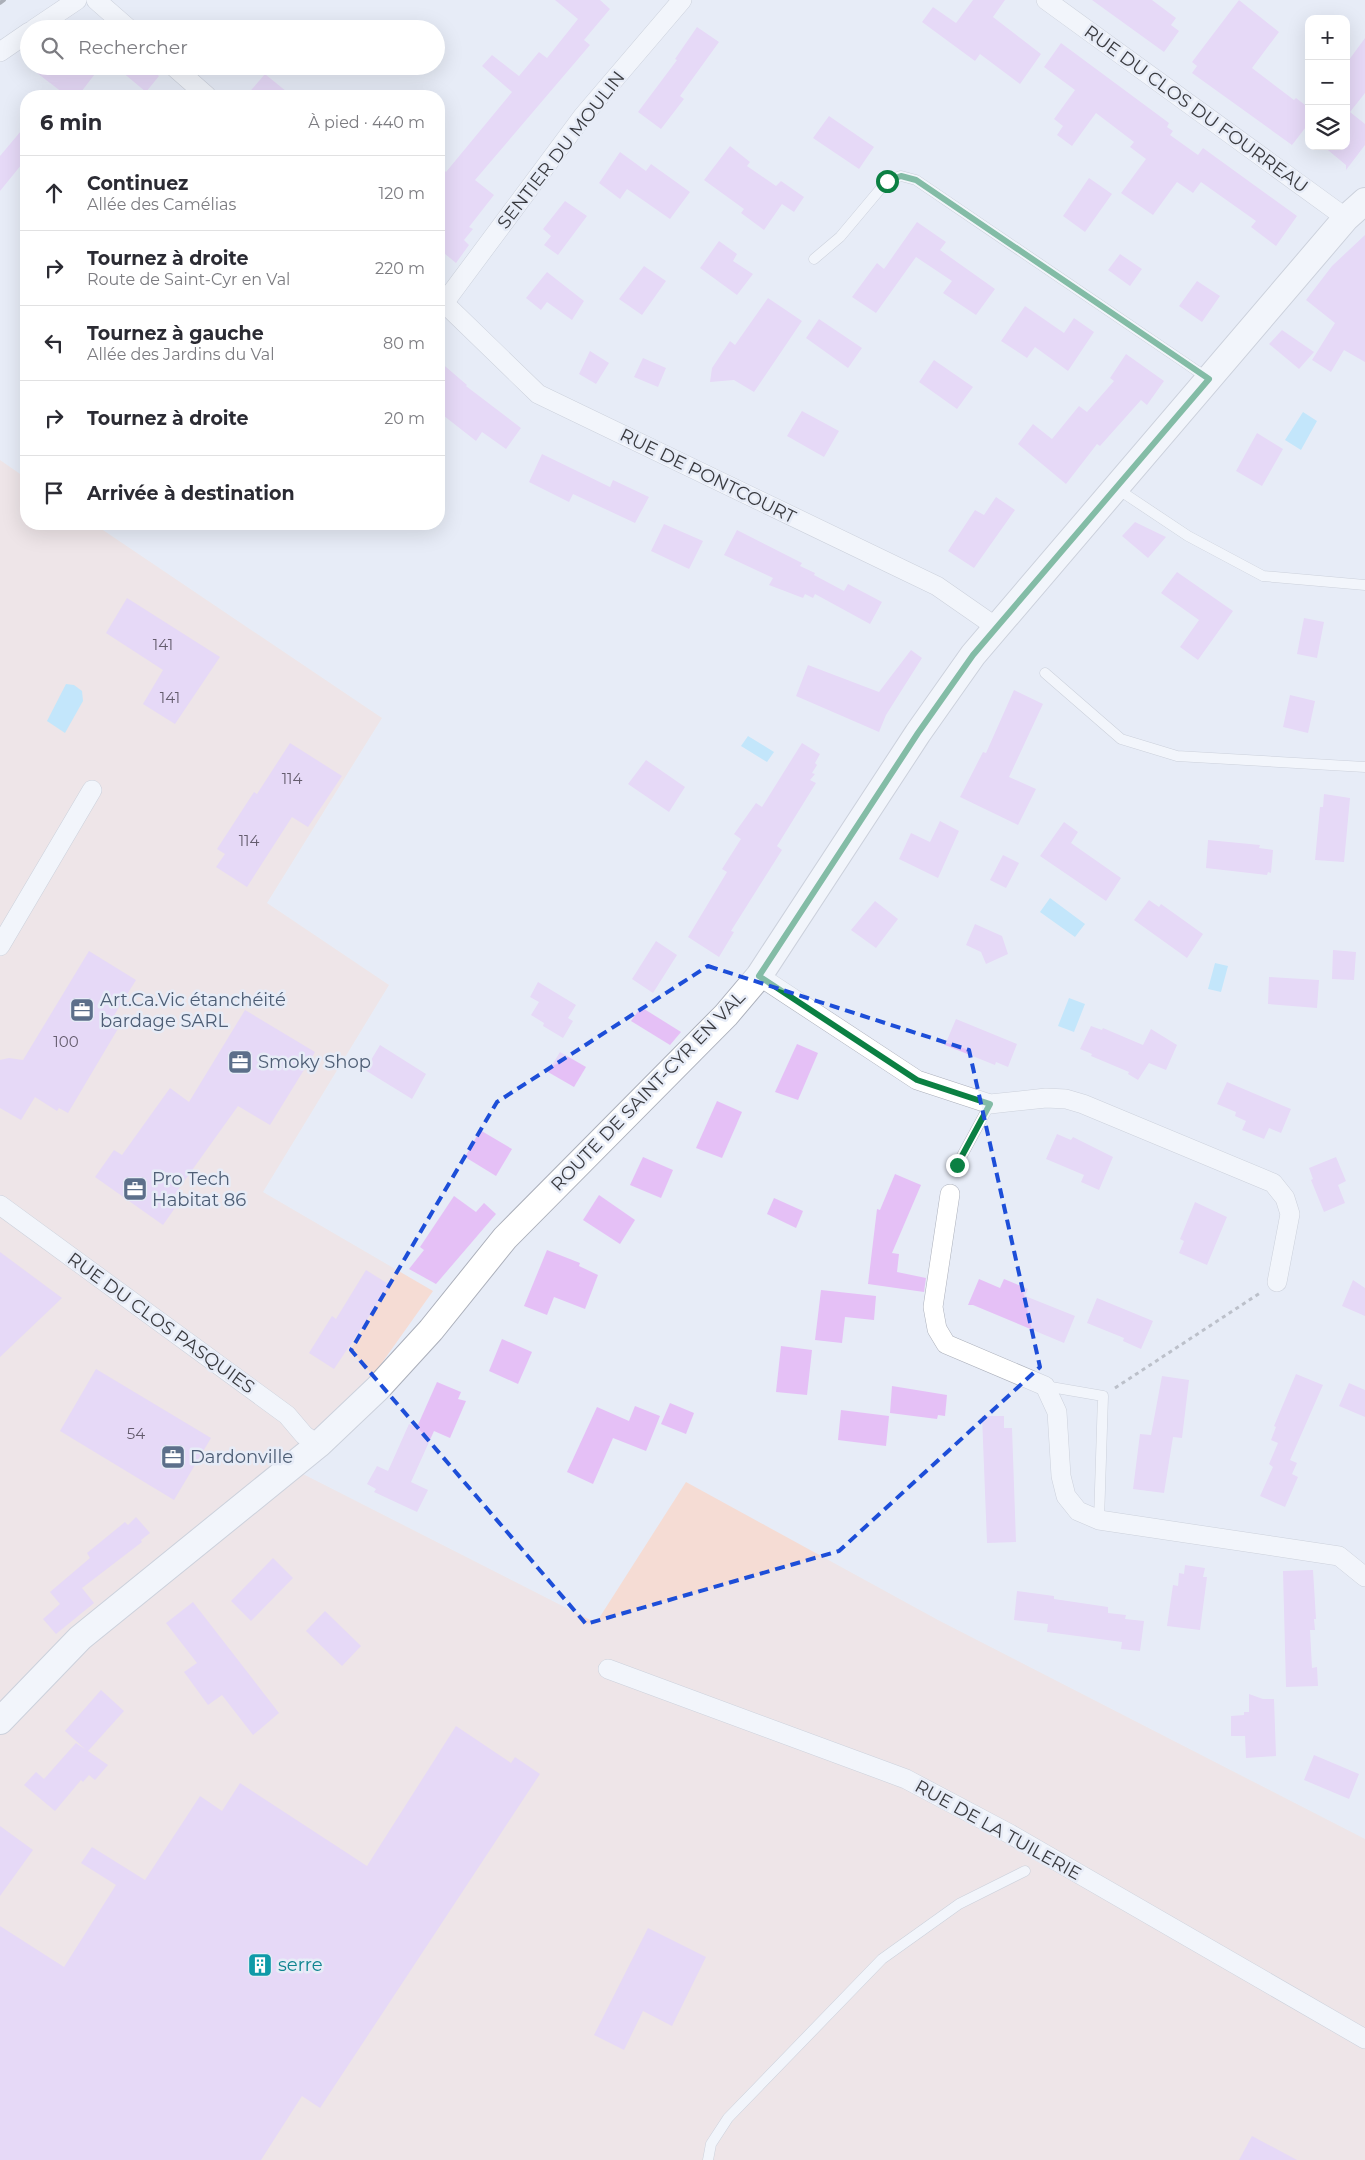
<!DOCTYPE html>
<html lang="fr">
<meta charset="utf-8">
<style>
body{margin:0;font-family:Montserrat,sans-serif;background:#f2f2f3;color:#2b2b33}
.controls{position:absolute;right:15px;top:15px;display:grid;overflow:hidden;border-radius:10px;box-shadow:0 5px 20px #0002}
.controls button{width:45px;height:45px;display:grid;place-items:center;padding:0;border:0;border-bottom:1px solid #e1e1e2;background:#fff;color:#2b2b33;font:25px sans-serif}
.stop{position:absolute;width:15px;height:15px;margin:-11px;border:4px solid #0b8043;border-radius:50%;background:#fff}
.stop.end{background:#0b8043;border-color:#fff;box-shadow:0 1px 5px #0008}
.list{margin:0;padding:0;list-style:none}
h2{display:flex;justify-content:space-between;align-items:center;height:65px;margin:0;padding:0 20px;font-size:21px}
h2 small{font-size:16px;font-weight:400;color:#7c7c81}
.list li{display:grid;grid-template-columns:32px 1fr auto;gap:15px;align-items:center;box-sizing:border-box;height:75px;padding:0 20px;border-top:1px solid #e1e1e2}
.list b{display:block;font-size:19px;white-space:nowrap}
.list p{margin:0;font-size:16px;white-space:nowrap;color:#7c7c81}
.list em{font-size:16px;font-style:normal;color:#7c7c81}
.icon{flex:none;width:28px;height:28px;fill:none;stroke:currentColor;stroke-width:2;stroke-linecap:round;stroke-linejoin:round}
.map{position:relative;flex:none;width:1365px;height:2160px;overflow:hidden}
.search{position:absolute;background:#fff;box-shadow:0 5px 20px #0002;left:20px;top:20px;width:425px;height:55px;display:flex;align-items:center;gap:12px;box-sizing:border-box;padding:0 18px;border-radius:28px;color:#7c7c81;font-size:19px}
.panel{position:absolute;background:#fff;box-shadow:0 5px 20px #0002;left:20px;top:90px;width:425px;height:440px;border-radius:20px}
.map>svg:first-child{display:block}
.commercial{fill:#f5dcd4}
.water{fill:#97defe}
.building{fill:#e5c0f6}
.lines{fill:none;stroke-linecap:round;stroke-linejoin:round}
.lane-casing{stroke:#abafba;stroke-width:11}
.street-casing{stroke:#abafba;stroke-width:20}
.secondary-casing{stroke:#abafba;stroke-width:28}
.path{stroke:#888b93;stroke-width:3;stroke-dasharray:4 4;stroke-linecap:butt}
.lane{stroke:#fff;stroke-width:10}
.street{stroke:#fff;stroke-width:19}
.secondary{stroke:#fff;stroke-width:26}
.rail{stroke:#62646a;stroke-width:4}
.route{stroke:#0b8043;stroke-width:6}
.marked{fill:none;stroke:#1d4ed8;stroke-width:4;stroke-dasharray:10 6;stroke-linejoin:round}
.labels{text-anchor:middle;stroke-width:5;stroke-linejoin:round;paint-order:stroke}
.number-label{font-size:15px;fill:#645c6d}
.street-label{font-size:18px;fill:#393a3f;stroke:#e7ecf7}
.service-label{font-size:18px;fill:#4e5e75;stroke:#e7ecf7;text-anchor:start}
.culture-label{font-size:18px;fill:#0d838f;stroke:#e7ecf7;text-anchor:start}
</style>
<div class="map">
<svg width="1365" height="2160" viewBox="0 0 1365 2160">
<rect width="100%" height="100%" fill="#e7ecf7"/>
<polygon class="commercial" points="0,460 26,478 26,524 94,524 382,718 267,903 389,985 263,1192 433,1291 303,1474 596,1623 686,1482 938,1620 1365,1839 1365,2160 0,2160"/>
<g class="water">
<polygon points="1303,412 1317,421 1301,450 1285,440"/>
<polygon points="66,684 74,685 82,691 83,701 65,733 47,721"/>
<polygon points="748,736 774,752 767,762 741,746"/>
<polygon points="1050,898 1085,924 1075,937 1040,912"/>
<polygon points="1215,963 1228,966 1221,992 1208,989"/>
<polygon points="1069,998 1085,1004 1074,1032 1058,1026"/>
</g>
<g class="building">
<polygon points="555,0 600,0 610,9 584,40 590,45 475,180 494,195 469,227 473,229 464,240 469,245 456,263 439,249 439,165 446,172 512,92 482,66 492,55 519,76 539,52 547,58 578,19"/>
<polygon points="973,0 1005,0 993,17 1041,54 1020,84 980,54 975,61 922,22 933,7 956,23"/>
<polygon points="1092,0 1152,0 1176,18 1171,25 1179,31 1164,52"/>
<polygon points="1239,0 1279,32 1252,68 1294,100 1296,98 1309,108 1309,123 1292,145 1192,73 1197,66 1192,62"/>
<polygon points="697,27 719,42 680,96 684,99 661,129 638,112 677,60 675,59"/>
<polygon points="1365,38 1365,93 1350,112 1365,124 1365,145 1346,170 1346,165 1323,146 1346,146 1346,64"/>
<polygon points="1061,43 1169,123 1167,127 1173,131 1170,135 1198,155 1203,148 1297,216 1276,246 1251,227 1256,221 1201,182 1193,193 1177,182 1153,215 1121,193 1146,159 1130,147 1134,142 1096,113 1072,146 1057,135 1063,126 1054,119 1075,90 1044,67"/>
<polygon points="28,66 101,66 78,96 67,96"/>
<polygon points="115,66 146,66 159,76 146,92"/>
<polygon points="265,74 292,96 246,96"/>
<polygon points="829,116 874,147 859,169 813,138"/>
<polygon points="26,125 26,159 0,191 0,156"/>
<polygon points="730,146 750,162 747,166 776,186 781,181 804,197 794,212 782,204 764,230 741,213 744,209 704,180"/>
<polygon points="620,152 646,171 651,164 690,192 670,219 627,189 620,199 599,183"/>
<polygon points="1089,178 1112,194 1085,232 1063,216"/>
<polygon points="565,201 587,216 558,255 544,245 551,236 543,229"/>
<polygon points="917,222 946,242 940,250 995,289 976,315 943,293 952,281 916,257 876,313 852,297 877,263 884,269"/>
<polygon points="1365,235 1365,362 1344,350 1331,372 1312,360 1335,323 1306,300 1332,266"/>
<polygon points="719,241 737,254 733,261 753,274 737,295 700,268"/>
<polygon points="1120,254 1142,269 1130,286 1108,270"/>
<polygon points="644,266 666,281 642,315 619,299"/>
<polygon points="547,272 584,301 572,320 547,302 541,310 526,298"/>
<polygon points="1197,281 1220,296 1202,322 1179,306"/>
<polygon points="768,298 802,321 754,392 734,380 710,382 712,368 730,341 735,345"/>
<polygon points="1025,306 1064,333 1074,318 1094,332 1068,371 1035,347 1027,358 1001,341"/>
<polygon points="819,319 862,348 848,368 806,338"/>
<polygon points="1282,330 1314,352 1299,369 1269,344"/>
<polygon points="590,351 609,363 596,384 579,374"/>
<polygon points="1126,354 1164,381 1147,405 1141,400 1100,446 1097,444 1066,484 1018,444 1033,424 1052,439 1079,406 1087,412 1114,381 1110,378"/>
<polygon points="643,358 666,368 658,387 634,377"/>
<polygon points="934,360 973,387 957,409 919,382"/>
<polygon points="439,361 467,385 466,386 521,428 506,449 482,432 476,441 439,412"/>
<polygon points="802,411 839,431 824,457 787,436"/>
<polygon points="1257,433 1283,449 1262,486 1236,471"/>
<polygon points="542,454 610,487 613,480 649,497 635,523 573,494 569,502 529,482"/>
<polygon points="996,497 1015,510 974,568 948,551 975,510 984,515"/>
<polygon points="1135,522 1166,537 1148,558 1122,536"/>
<polygon points="664,524 703,541 689,569 651,551"/>
<polygon points="737,530 802,563 800,566 815,573 814,575 844,591 848,584 882,602 870,624 815,594 813,598 805,594 803,598 769,585 773,578 724,555"/>
<polygon points="1177,572 1233,611 1198,660 1180,647 1199,620 1161,593"/>
<polygon points="127,598 220,657 175,724 143,704 163,670 106,633"/>
<polygon points="1304,618 1324,622 1317,658 1297,654"/>
<polygon points="911,650 922,658 886,715 879,732 796,696 808,665 879,692"/>
<polygon points="1014,690 1043,704 1009,777 1036,789 1018,825 960,797 983,752 986,753"/>
<polygon points="1290,695 1315,701 1308,733 1283,727"/>
<polygon points="290,743 342,776 308,827 292,817 247,887 216,867 225,854 217,849 254,792 257,794"/>
<polygon points="802,743 820,754 815,763 817,765 812,773 815,774 810,780 816,783 777,846 782,850 731,931 734,932 719,957 688,937 727,872 722,869 741,839 734,834 756,803 762,807"/>
<polygon points="646,760 685,787 669,812 628,784"/>
<polygon points="1324,794 1350,798 1344,862 1315,860 1320,807 1323,807"/>
<polygon points="940,821 959,831 938,878 899,859 911,833 930,842"/>
<polygon points="1064,822 1078,832 1071,843 1121,878 1106,901 1040,856"/>
<polygon points="1208,840 1260,845 1259,848 1273,850 1271,873 1268,872 1267,875 1206,868"/>
<polygon points="1003,855 1019,863 1006,888 990,880"/>
<polygon points="1149,900 1159,907 1161,904 1203,934 1187,958 1134,920"/>
<polygon points="875,901 898,919 876,948 851,930"/>
<polygon points="975,924 1002,936 1008,954 986,964 981,952 966,945"/>
<polygon points="656,941 677,955 653,993 632,979"/>
<polygon points="1333,950 1356,952 1354,980 1332,979"/>
<polygon points="89,951 136,980 110,1022 119,1027 68,1113 59,1108 57,1111 35,1097 21,1120 0,1108 0,1060 9,1058 23,1060"/>
<polygon points="1269,977 1319,980 1317,1008 1268,1004"/>
<polygon points="538,982 576,1005 568,1018 573,1021 563,1038 543,1026 544,1023 531,1015 539,1002 530,997"/>
<polygon points="641,1007 681,1032 670,1045 631,1021"/>
<polygon points="245,1010 315,1052 270,1125 238,1106 175,1194 182,1198 163,1225 95,1177 114,1150 122,1155 170,1088 189,1102"/>
<polygon points="956,1019 1017,1044 1008,1067 996,1062 995,1065 945,1045"/>
<polygon points="1091,1026 1102,1030 1103,1028 1143,1045 1151,1029 1177,1045 1166,1070 1149,1063 1138,1080 1128,1074 1129,1072 1091,1056 1092,1054 1080,1049"/>
<polygon points="797,1044 818,1053 798,1100 775,1092"/>
<polygon points="380,1045 426,1074 412,1099 365,1070"/>
<polygon points="560,1052 586,1067 574,1087 548,1072"/>
<polygon points="1227,1082 1291,1109 1281,1133 1269,1128 1264,1139 1242,1130 1246,1121 1235,1116 1236,1112 1217,1104"/>
<polygon points="717,1101 742,1112 722,1158 696,1148"/>
<polygon points="480,1130 512,1149 496,1176 465,1157"/>
<polygon points="1057,1134 1071,1140 1073,1137 1113,1157 1099,1190 1081,1182 1084,1175 1046,1159"/>
<polygon points="643,1157 673,1170 661,1198 630,1185"/>
<polygon points="1336,1157 1346,1181 1338,1185 1345,1203 1324,1212 1311,1180 1313,1179 1309,1168"/>
<polygon points="895,1174 921,1185 892,1253 899,1254 897,1272 926,1278 924,1292 868,1284 877,1209 880,1210"/>
<polygon points="599,1195 635,1220 620,1244 583,1220"/>
<polygon points="454,1196 476,1212 484,1203 496,1214 436,1284 409,1269 424,1250 420,1247"/>
<polygon points="774,1198 803,1211 796,1228 767,1214"/>
<polygon points="1195,1202 1227,1217 1207,1265 1179,1253 1184,1241 1180,1239"/>
<polygon points="547,1250 580,1263 579,1266 598,1275 585,1309 554,1297 547,1315 524,1306"/>
<polygon points="0,1252 62,1298 0,1357"/>
<polygon points="366,1270 390,1285 334,1369 309,1353 332,1316 336,1319"/>
<polygon points="979,1279 1000,1288 1004,1279 1028,1289 1025,1296 1075,1316 1064,1343 973,1305 968,1305"/>
<polygon points="1353,1280 1365,1288 1365,1316 1342,1306"/>
<polygon points="821,1290 876,1296 874,1320 845,1317 842,1343 815,1340"/>
<polygon points="1097,1298 1153,1321 1141,1349 1123,1341 1124,1338 1087,1323"/>
<polygon points="502,1339 532,1352 518,1384 489,1371"/>
<polygon points="781,1346 812,1350 807,1395 776,1392"/>
<polygon points="96,1369 211,1438 174,1500 60,1431"/>
<polygon points="1296,1374 1323,1385 1290,1460 1297,1463 1292,1474 1298,1477 1285,1507 1260,1496 1273,1467 1269,1464 1278,1443 1271,1440 1276,1427 1274,1426"/>
<polygon points="1162,1376 1189,1380 1182,1438 1173,1437 1164,1493 1133,1489 1140,1434 1151,1435"/>
<polygon points="437,1382 461,1392 458,1399 466,1401 450,1438 434,1431 411,1482 428,1490 417,1512 374,1492 376,1489 367,1484 377,1466 388,1471 409,1424 417,1427"/>
<polygon points="1349,1383 1365,1390 1365,1417 1339,1406"/>
<polygon points="892,1386 947,1395 945,1416 938,1415 937,1419 890,1413"/>
<polygon points="670,1403 694,1413 686,1434 661,1424"/>
<polygon points="635,1406 660,1416 646,1451 613,1438 593,1484 567,1472 597,1407 629,1421"/>
<polygon points="841,1410 889,1416 886,1446 838,1440"/>
<polygon points="982,1416 1004,1416 1004,1428 1012,1428 1016,1542 987,1543"/>
<polygon points="136,1517 150,1533 141,1540 142,1542 82,1588 94,1603 56,1634 43,1619 60,1604 50,1592 90,1558 87,1553 125,1522 128,1525"/>
<polygon points="273,1558 293,1578 251,1621 231,1601"/>
<polygon points="1185,1565 1205,1568 1203,1577 1207,1577 1200,1630 1167,1626 1173,1585 1178,1586 1179,1573 1184,1574"/>
<polygon points="1313,1570 1316,1619 1314,1619 1315,1630 1310,1630 1312,1668 1317,1667 1318,1686 1286,1687 1283,1571"/>
<polygon points="1017,1591 1054,1596 1054,1599 1108,1607 1108,1613 1126,1615 1125,1619 1144,1621 1140,1651 1121,1649 1122,1642 1047,1632 1048,1624 1014,1620"/>
<polygon points="193,1602 279,1713 253,1735 222,1695 208,1705 184,1672 197,1663 166,1623"/>
<polygon points="325,1611 361,1646 342,1666 306,1631"/>
<polygon points="101,1690 124,1711 88,1751 108,1765 95,1780 89,1775 83,1782 81,1780 55,1811 24,1785 36,1772 44,1779 76,1743 86,1750 65,1731"/>
<polygon points="1249,1694 1263,1699 1274,1699 1276,1756 1246,1758 1245,1736 1231,1736 1231,1716 1244,1715 1244,1712 1249,1712"/>
<polygon points="456,1726 511,1763 515,1757 540,1774 320,2108 302,2096 261,2160 0,2160 0,1926 64,1967 116,1885 81,1863 92,1847 145,1880 200,1796 222,1811 240,1783 367,1866"/>
<polygon points="1314,1755 1359,1774 1349,1799 1304,1780"/>
<polygon points="0,1826 33,1850 0,1896"/>
<polygon points="648,1928 706,1957 672,2026 643,2011 624,2050 594,2035"/>
<polygon points="1252,2136 1297,2160 1239,2160"/>
</g>
<g class="lines">
<defs>
<g id="lane">
<polyline points="814,259 840,237 887,181 901,176 916,180 1209,379"/>
<polyline points="1116,488 1188,536 1263,576 1365,585"/>
<polyline points="1045,673 1121,739 1177,756 1365,767"/>
<polyline points="957,1165 990,1104"/>
<polyline points="1045,1386 1103,1396 1099,1520"/>
<polyline points="708,2160 711,2144 728,2118 882,1959 959,1904 1025,1871"/>
</g>
<g id="street">
<polyline points="96,0 129,29"/>
<polyline points="1046,0 1346,218"/>
<polyline points="34,29 77,0"/>
<polyline points="0,52 29,32"/>
<polyline points="173,66 207,96"/>
<polyline points="439,298 538,394 937,586 996,627"/>
<polyline points="444,303 583,116 682,0"/>
<polyline points="0,946 92,790"/>
<polyline points="759,976 917,1080 990,1104 1046,1098 1066,1099 1083,1104 1273,1183 1285,1198 1290,1214 1277,1282"/>
<polyline points="950,1194 933,1307 937,1329 946,1344 1045,1386 1057,1412 1061,1476 1066,1496 1078,1511 1099,1520 1339,1556 1365,1577"/>
<polyline points="0,1205 287,1415 304,1435 318,1445"/>
<polyline points="608,1669 906,1779 1010,1834 1365,2039"/>
</g>
<polyline id="secondary" points="0,1721 80,1638 318,1445 378,1388 431,1330 505,1238 726,1015 759,976 918,733 973,655 1346,218 1365,201"/>
</defs>
<use href="#lane" class="lane-casing"/>
<use href="#street" class="street-casing"/>
<use href="#secondary" class="secondary-casing"/>
<polyline class="path" points="1115,1388 1260,1293"/>
<use href="#lane" class="lane"/>
<use href="#street" class="street"/>
<use href="#secondary" class="secondary"/>
<polyline class="rail" points="0,3 4,0"/>
</g>
<g class="lines">
<polyline class="route" points="887,181 901,176 916,180 1209,379 973,655 918,733 759,976 917,1080 990,1104 957,1165"/>
</g>
<path d="M0 0H1365V2160H0ZM708,966l261,84 71,317 -201,184 -253,73 -235,-274 146,-248z" fill="#e7ecf7" fill-opacity=".55" fill-rule="evenodd"/>
<path class="marked" d="M708,966l261,84 71,317 -201,184 -253,73 -235,-274 146,-248z"/>
<defs>
<symbol id="office-square" viewBox="-11 -11 22 22"><rect x="-9" y="-9" width="18" height="18" rx="4" fill="#5c6f8a" stroke="#e7ecf7"/><path d="M-6-3h4V-5.5h4V-3h4V5H-6ZM-1-4.5V-3h2v-1.5ZM-6 0V1H6V0Z" fill="#fff"/></symbol>
<symbol id="building-square" viewBox="-11 -11 22 22"><rect x="-9" y="-9" width="18" height="18" rx="4" fill="#0f9aa8" stroke="#e7ecf7"/><path d="M-4-6H4V6H1V3H-1V6H-4ZM-2.5-4.3h1.7v1.8h-1.7ZM.8-4.3h1.7v1.8H.8ZM-2.5-1h1.7V.8h-1.7ZM.8-1h1.7V.8H.8Z" fill="#fff"/></symbol>
</defs>
<g fill-rule="evenodd">
<use href="#office-square" x="68" y="996" width="28" height="28"/>
<use href="#office-square" x="226" y="1048" width="28" height="28"/>
<use href="#office-square" x="121" y="1175" width="28" height="28"/>
<use href="#office-square" x="159" y="1443" width="28" height="28"/>
<use href="#building-square" x="246" y="1951" width="28" height="28"/>
</g>
<g class="labels">
<g class="number-label">
<text x="163" y="650">141</text>
<text x="170" y="703">141</text>
<text x="292" y="784">114</text>
<text x="249" y="846">114</text>
<text x="66" y="1047">100</text>
<text x="136" y="1439">54</text>
</g>
<g class="street-label">
<text transform="translate(1196 109) rotate(36)" y="6">RUE DU CLOS DU FOURREAU</text>
<text transform="translate(561 150) rotate(-52)" y="6">SENTIER DU MOULIN</text>
<text transform="translate(708 476) rotate(26)" y="6">RUE DE PONTCOURT</text>
<text transform="translate(648 1091) rotate(-46)" y="6">ROUTE DE SAINT-CYR EN VAL</text>
<text transform="translate(161 1323) rotate(36)" y="6">RUE DU CLOS PASQUIES</text>
<text transform="translate(998 1830) rotate(29)" y="6">RUE DE LA TUILERIE</text>
</g>
<g class="service-label">
<text x="100" y="1006">Art.Ca.Vic étanchéité<tspan x="100" dy="21">bardage SARL</tspan></text>
<text x="258" y="1068">Smoky Shop</text>
<text x="152" y="1185">Pro Tech<tspan x="152" dy="21">Habitat 86</tspan></text>
<text x="190" y="1463">Dardonville</text>
</g>
<g class="culture-label">
<text x="278" y="1971">serre</text>
</g>
</g>
</svg>
<div class="controls">
<button>+</button>
<button>−</button>
<button><svg class="icon" aria-label="layers" viewBox="0 0 24 24"><path d="M12 4l9 5-9 5-9-5zM3 14l9 5 9-5"/></svg></button>
</div>
<div class="stop" style="left:887px;top:181px"></div>
<div class="stop end" style="left:957px;top:1165px"></div>
<div class="search"><svg class="icon" aria-label="search" viewBox="0 0 24 24"><circle cx="10" cy="10" r="6"/><path d="M15 15l6 6"/></svg>Rechercher</div>
<section class="panel">
<h2>6 min<small>À pied · 440 m</small></h2>
<ul class="list">
<li><svg class="icon" aria-label="ahead" viewBox="0 0 24 24"><path d="M12 20V5M6 11l6-6 6 6"/></svg><div><b>Continuez</b><p>Allée des Camélias</p></div><em>120 m</em></li>
<li><svg class="icon" aria-label="right" viewBox="0 0 24 24"><path d="M7 20v-9h11M14 6l5 5-5 5"/></svg><div><b>Tournez à droite</b><p>Route de Saint-Cyr en Val</p></div><em>220 m</em></li>
<li><svg class="icon" aria-label="left" viewBox="0 0 24 24"><path d="M17 20v-9H6M10 6l-5 5 5 5"/></svg><div><b>Tournez à gauche</b><p>Allée des Jardins du Val</p></div><em>80 m</em></li>
<li><svg class="icon" aria-label="right" viewBox="0 0 24 24"><path d="M7 20v-9h11M14 6l5 5-5 5"/></svg><div><b>Tournez à droite</b></div><em>20 m</em></li>
<li><svg class="icon" aria-label="arrive" viewBox="0 0 24 24"><path d="M6 21V4h12l-3 4 3 4H6"/></svg><div><b>Arrivée à destination</b></div></li>
</ul>
</section>
</div>
